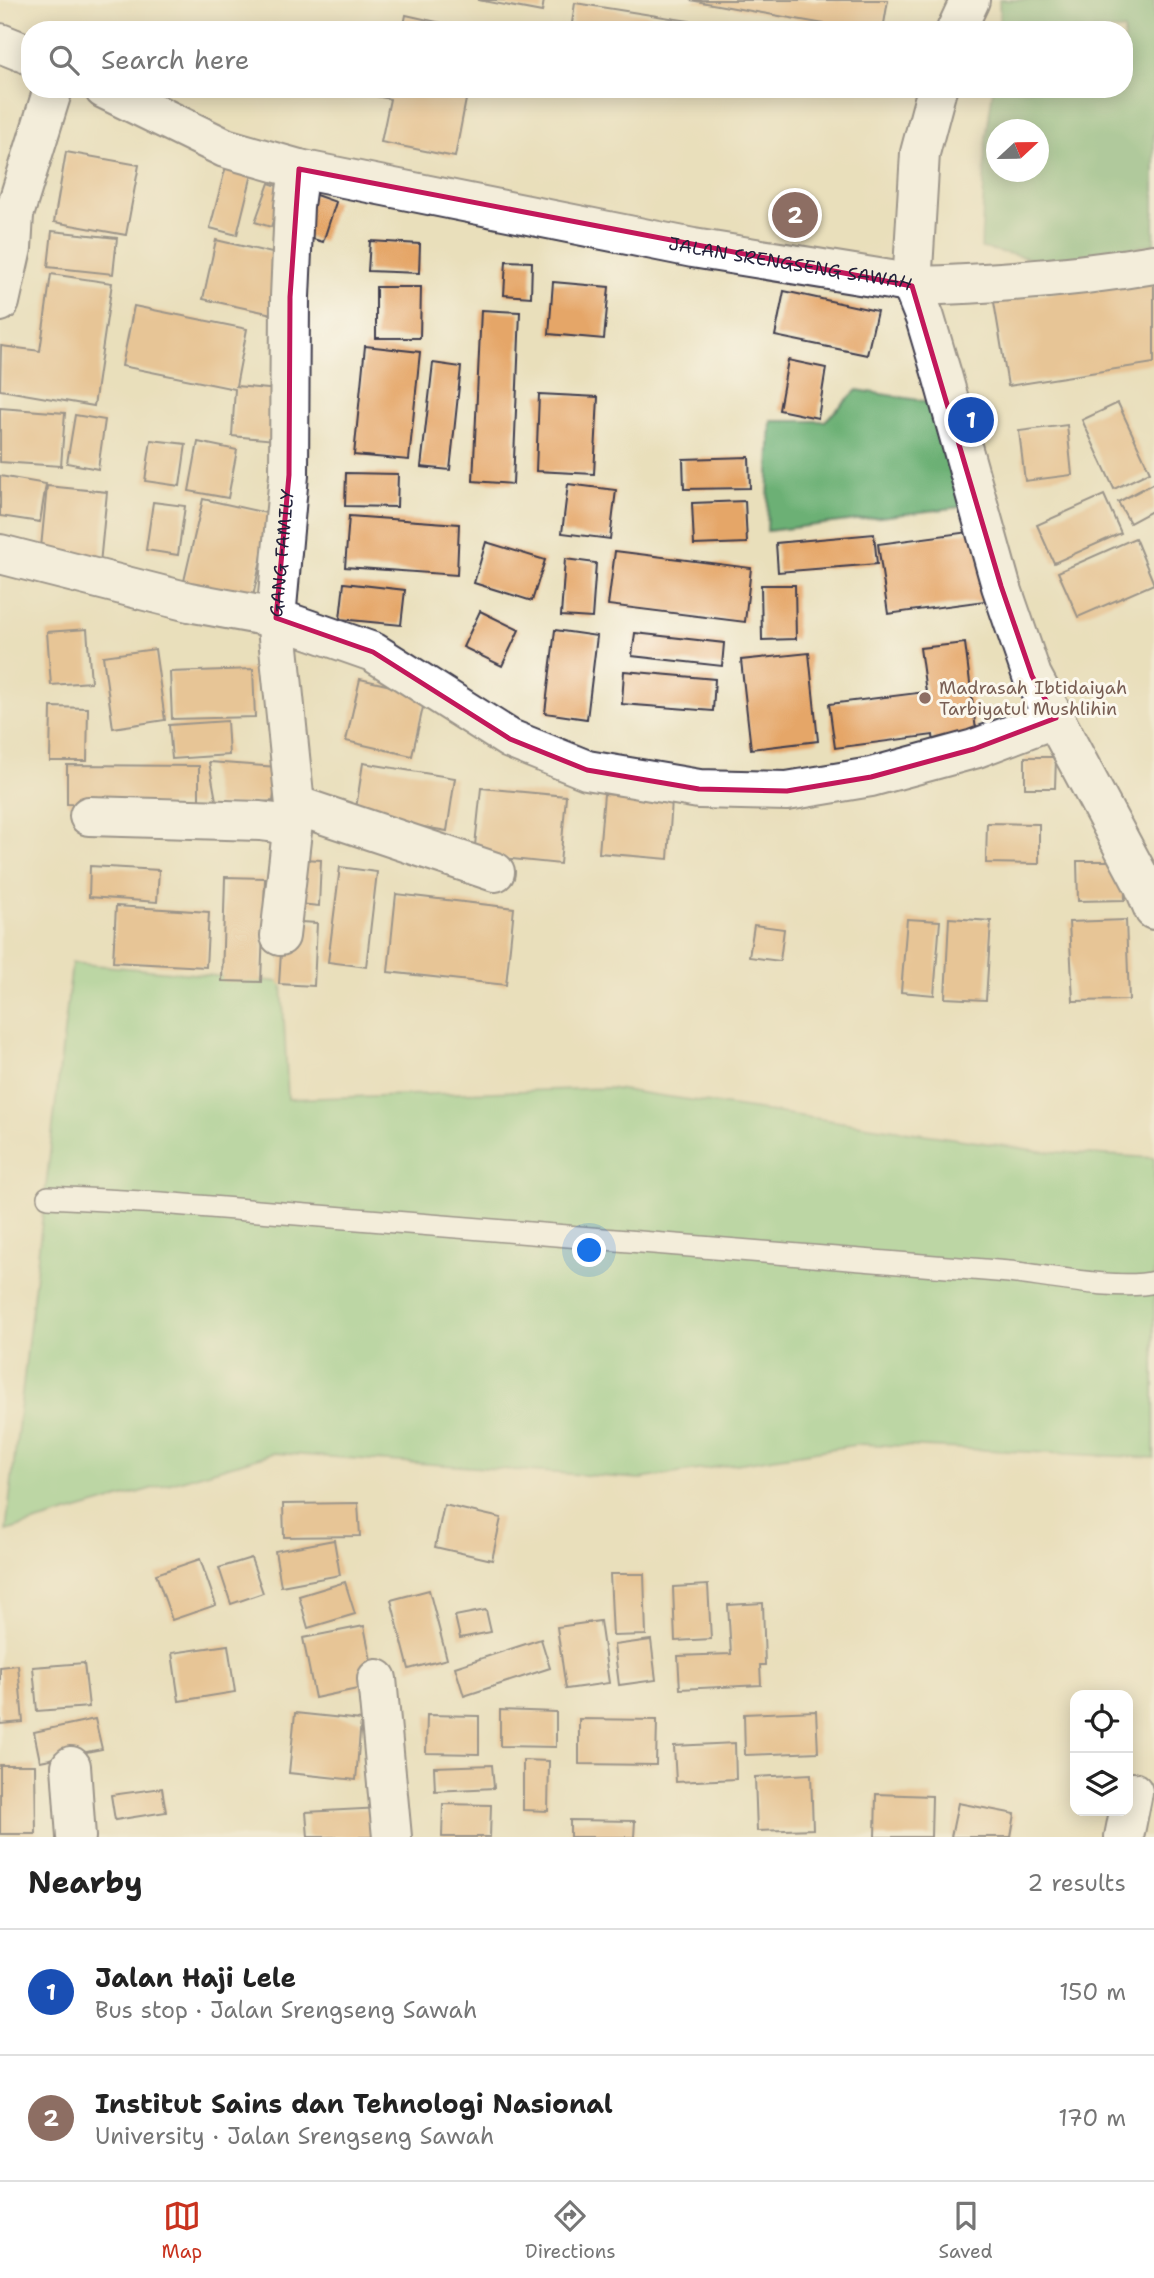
<!DOCTYPE html>
<meta charset="utf-8">
<style>
body{margin:0;font-family:"Shantell Sans",sans-serif;background:#f2f2f2;color:#222}
.controls{position:absolute;right:21px;bottom:21px;display:grid;overflow:hidden;border-radius:14px;box-shadow:0 4px 18px #0003}
.controls button{width:63px;height:63px;display:grid;place-items:center;padding:0;border:0;border-bottom:2px solid #e0e0e0;background:#fff;color:#222;font:35px sans-serif}
.compass{position:absolute;left:986px;top:119px;width:63px;height:63px;border-radius:50%;background:#fff;box-shadow:0 4px 18px #0003;rotate:68deg}
.you{position:absolute;left:590px;top:1251px;width:24px;height:24px;margin:-18px;border:5px solid #fff;border-radius:50%;background:#1a73e8;box-shadow:0 0 0 10px #1a73e833}
.badge{display:grid;place-items:center;width:46px;height:46px;border-radius:50%;background:#c8321e;color:#fff;font-size:23px;font-weight:700}
.pin{position:absolute;translate:-50% -50%;border:4px solid #fff;box-shadow:0 2px 7px #0006}
.list{margin:0;padding:0;list-style:none}
h2{display:flex;justify-content:space-between;align-items:center;height:91px;margin:0;padding:0 28px;font-size:30px}
h2 small{font-size:23px;font-weight:400;color:#767676}
.list li{display:grid;grid-template-columns:46px 1fr auto;gap:21px;align-items:center;box-sizing:border-box;height:126px;padding:0 28px;border-top:2px solid #e0e0e0}
.list b{display:block;font-size:26px;white-space:nowrap}
.list p{margin:0;font-size:23px;white-space:nowrap;color:#767676}
.list em{font-size:23px;font-style:normal;color:#767676}
.icon{flex:none;width:38px;height:38px;fill:none;stroke:currentColor;stroke-width:2;stroke-linecap:round;stroke-linejoin:round}
.map{position:relative;flex:none;width:1154px;height:1837px;overflow:hidden}
.search{position:absolute;background:#fff;box-shadow:0 4px 18px #0003;left:21px;right:21px;top:21px;height:77px;display:flex;align-items:center;gap:18px;box-sizing:border-box;padding:0 24px;border-radius:28px;color:#767676;font-size:26px}
.sheet{height:343px;background:#fff}
nav{display:flex;justify-content:space-around;align-items:center;box-sizing:border-box;height:98px;border-top:2px solid #e0e0e0;background:#fff;font-size:19px;color:#767676}
nav a{display:grid;justify-items:center;gap:4px}
nav .on{color:#c8321e}
.map>svg:first-child{display:block}
.green{fill:#85cc87;stroke:#547761;stroke-width:2}
.forest{fill:#6cb074;stroke:#476958;stroke-width:2;fill-rule:evenodd}
.building{fill:#e5a668}
.lines{fill:none;stroke-linecap:round;stroke-linejoin:round}
.service-casing{stroke:#403e4e;stroke-width:24}
.minor-casing{stroke:#403e4e;stroke-width:42}
.tertiary-casing{stroke:#403e4e;stroke-width:42}
.service{stroke:#fff;stroke-width:21}
.minor{stroke:#fff;stroke-width:38}
.tertiary{stroke:#fff;stroke-width:38}
.marked{fill:none;stroke:#c2185b;stroke-width:5;stroke-linejoin:round}
.education-dot{fill:#8d6e63;stroke:#fbf7ec;stroke-width:2.5}
.labels{text-anchor:middle;stroke-width:6;stroke-linejoin:round;paint-order:stroke}
.street-label{font-size:18px;fill:#22223b;stroke:#fbf7ec}
.education-label{font-size:18px;fill:#785e54;stroke:#fbf7ec;text-anchor:start}
</style>
<div class="map">
<svg width="1154" height="1837" viewBox="0 0 1154 1837">
<rect width="100%" height="100%" fill="#fbf7ec"/>
<filter id="ink" filterUnits="userSpaceOnUse"><feTurbulence type="fractalNoise" baseFrequency=".0143" numOctaves="2"/><feDisplacementMap in="SourceGraphic" scale="14" xChannelSelector="R" yChannelSelector="G"/><feConvolveMatrix kernelMatrix="1 2 1 2 8 2 1 2 1" color-interpolation-filters="sRGB"/></filter>
<filter id="wash" filterUnits="userSpaceOnUse"><feTurbulence type="fractalNoise" baseFrequency=".00686" numOctaves="4" result="noise"/><feDisplacementMap in="SourceGraphic" scale="28" xChannelSelector="R" yChannelSelector="G"/><feGaussianBlur stdDeviation="1.57" result="paint"/><feColorMatrix in="noise" values="0 0 0 0 0 0 0 0 0 0 0 0 0 0 0 0 0 1.4 0 .05"/><feComposite in="paint" operator="in"/></filter>
<g filter="url(#wash)">
<rect width="100%" height="100%" fill="#e9dfbb"/>
<polygon class="green" points="72,963 282,982 288,1099 608,1088 1040,1151 1154,1158 1154,1458 861,1444 641,1479 274,1453 6,1531"/>
<g class="forest">
<path d="M999,0h155v244l-97,20 -76,-16 5,-110 7,-49h131v-59h-124zM996,130h42v42h-42z"/>
<polygon points="857,390 943,404 961,507 767,531 771,421 825,421"/>
</g>
<g id="blocks">
<g class="building">
<polygon points="478,0 544,0 542,12"/>
<polygon points="690,0 888,0 883,30 858,30"/>
<polygon points="575,3 734,28 734,30 571,30"/>
<polygon points="406,15 468,29 468,30 403,30"/>
<polygon points="363,89 468,89 455,157 381,142 390,99 362,93"/>
<polygon points="66,152 139,165 126,235 54,222"/>
<polygon points="226,166 252,174 237,235 210,228"/>
<polygon points="269,183 283,188 271,227 255,222"/>
<polygon points="313,194 336,202 323,242 300,235"/>
<polygon points="52,231 117,238 113,274 48,267"/>
<polygon points="216,240 285,256 272,314 203,299"/>
<polygon points="370,241 420,244 419,273 368,271"/>
<polygon points="506,261 532,262 531,297 504,295"/>
<polygon points="51,274 112,283 94,406 0,390 1,346 40,351"/>
<polygon points="1154,277 1154,363 1008,386 994,302"/>
<polygon points="553,282 609,287 604,339 549,334"/>
<polygon points="376,287 421,287 420,338 376,338"/>
<polygon points="784,291 877,311 867,355 775,336"/>
<polygon points="134,306 247,329 236,386 279,390 275,440 232,436 235,389 122,366"/>
<polygon points="481,310 520,312 513,484 473,481"/>
<polygon points="365,346 420,352 409,460 354,455"/>
<polygon points="788,360 826,368 818,418 779,410"/>
<polygon points="433,363 461,367 450,470 421,467"/>
<polygon points="539,394 598,397 594,474 536,471"/>
<polygon points="1118,403 1150,472 1114,489 1082,420"/>
<polygon points="0,408 65,413 61,466 0,462"/>
<polygon points="75,415 105,420 98,469 67,463"/>
<polygon points="1067,425 1072,475 1025,481 1019,431"/>
<polygon points="151,440 186,444 180,486 145,481"/>
<polygon points="198,442 237,450 228,498 189,491"/>
<polygon points="749,457 750,488 684,489 683,459"/>
<polygon points="346,473 398,474 397,507 345,506"/>
<polygon points="0,476 46,484 40,522 0,516"/>
<polygon points="1154,483 1154,510 1130,523 1118,502"/>
<polygon points="568,484 616,490 610,539 562,533"/>
<polygon points="47,486 107,492 100,564 40,558"/>
<polygon points="1104,495 1121,533 1054,563 1037,525"/>
<polygon points="203,499 271,514 250,610 181,594"/>
<polygon points="745,501 747,543 694,545 692,503"/>
<polygon points="153,502 185,506 178,555 146,550"/>
<polygon points="349,516 459,524 457,575 345,567"/>
<polygon points="976,531 985,601 888,614 878,544"/>
<polygon points="874,534 877,564 778,572 776,543"/>
<polygon points="1135,538 1154,584 1078,617 1058,572"/>
<polygon points="486,542 545,560 532,601 474,583"/>
<polygon points="615,551 751,568 745,622 608,605"/>
<polygon points="565,559 596,563 592,618 561,616"/>
<polygon points="344,583 405,590 401,625 340,619"/>
<polygon points="761,585 795,585 796,639 762,640"/>
<polygon points="480,611 519,630 502,666 463,647"/>
<polygon points="87,629 91,682 51,685 47,632"/>
<polygon points="555,630 597,636 587,719 545,713"/>
<polygon points="635,633 724,643 722,666 632,656"/>
<polygon points="965,643 977,738 934,743 933,735 835,748 829,704 926,692 920,648"/>
<polygon points="155,649 165,720 113,728 103,656"/>
<polygon points="809,653 818,741 751,749 741,660"/>
<polygon points="253,669 255,717 172,719 170,672"/>
<polygon points="624,671 715,679 713,711 622,704"/>
<polygon points="360,679 426,694 412,756 346,741"/>
<polygon points="51,707 88,708 87,761 50,761"/>
<polygon points="227,721 229,755 172,759 169,725"/>
<polygon points="1025,757 1056,757 1055,788 1025,788"/>
<polygon points="209,762 278,767 273,801 217,806"/>
<polygon points="363,763 455,778 447,831 355,815"/>
<polygon points="67,765 199,766 199,805 67,804"/>
<polygon points="481,788 566,796 560,864 474,855"/>
<polygon points="604,794 672,800 668,859 599,853"/>
<polygon points="987,823 1039,824 1039,864 986,863"/>
<polygon points="302,859 321,860 319,906 299,904"/>
<polygon points="1077,861 1124,861 1125,900 1078,901"/>
<polygon points="90,866 159,870 157,902 89,897"/>
<polygon points="340,867 377,872 366,967 328,962"/>
<polygon points="225,877 265,878 261,982 222,981"/>
<polygon points="396,894 514,908 506,985 388,972"/>
<polygon points="116,906 209,912 206,967 113,962"/>
<polygon points="949,918 991,921 986,1000 945,998"/>
<polygon points="907,919 940,921 934,995 901,992"/>
<polygon points="1126,920 1129,1000 1073,1001 1069,922"/>
<polygon points="283,921 317,923 314,986 279,984"/>
<polygon points="754,925 784,929 780,961 749,957"/>
<polygon points="358,1503 360,1536 284,1537 283,1504"/>
<polygon points="444,1505 501,1518 492,1560 435,1547"/>
<polygon points="334,1540 340,1575 281,1586 275,1551"/>
<polygon points="251,1558 263,1593 231,1604 219,1568"/>
<polygon points="200,1559 216,1605 172,1620 156,1574"/>
<polygon points="610,1574 644,1574 646,1635 613,1636"/>
<polygon points="345,1582 355,1614 308,1628 299,1596"/>
<polygon points="708,1585 711,1639 675,1641 673,1587"/>
<polygon points="429,1590 447,1659 409,1669 391,1600"/>
<polygon points="763,1603 765,1665 760,1665 761,1685 680,1689 678,1656 731,1654 728,1605"/>
<polygon points="486,1610 491,1632 460,1638 455,1616"/>
<polygon points="600,1621 609,1683 566,1689 557,1627"/>
<polygon points="364,1626 376,1685 315,1698 303,1638"/>
<polygon points="541,1639 550,1668 464,1696 455,1667"/>
<polygon points="651,1640 656,1680 619,1685 614,1645"/>
<polygon points="228,1645 235,1692 179,1701 172,1653"/>
<polygon points="84,1663 89,1707 37,1711 33,1667"/>
<polygon points="18,1665 23,1722 0,1724 0,1667"/>
<polygon points="500,1710 556,1712 556,1747 500,1746"/>
<polygon points="816,1711 818,1752 745,1755 744,1714"/>
<polygon points="295,1713 361,1720 356,1780 289,1773"/>
<polygon points="427,1715 479,1716 479,1754 426,1753"/>
<polygon points="95,1719 102,1749 40,1761 34,1732"/>
<polygon points="579,1719 657,1720 656,1765 579,1764"/>
<polygon points="735,1743 736,1779 676,1782 674,1746"/>
<polygon points="523,1760 549,1761 548,1811 523,1810"/>
<polygon points="0,1765 35,1765 36,1834 0,1834"/>
<polygon points="492,1765 494,1788 435,1791 434,1767"/>
<polygon points="811,1774 813,1829 757,1831 755,1777"/>
<polygon points="162,1788 166,1812 115,1820 111,1795"/>
<polygon points="876,1794 932,1796 931,1837 875,1837"/>
<polygon points="958,1803 1015,1814 1011,1837 951,1837"/>
<polygon points="443,1804 491,1805 490,1837 442,1837"/>
<polygon points="381,1808 382,1837 308,1837 306,1812"/>
<polygon points="570,1820 635,1821 634,1837 570,1837"/>
</g>
</g>
</g>
<g filter="url(#ink)">
<use href="#blocks" fill-opacity="0" stroke="#403e4e" stroke-width="2"/>
<g class="lines">
<defs>
<path id="service" d="M48,1197l113,6 848,69c36,4 113,19 145,10"/>
<g id="minor">
<polyline points="956,30 970,0"/>
<path d="M937,89l-17,64 -8,133c81,-2 161,-8 242,-22"/>
<polyline points="0,302 12,248 14,215 53,89"/>
<polyline points="0,554 189,602 276,618 373,652 510,739 587,770 699,789 787,791 871,777 974,749 1056,718"/>
<polyline points="295,805 495,872"/>
<polyline points="89,816 260,821 292,825"/>
<path id="s1" d="M280,936l15,-131 -19,-187 13,-143 1,-178 4,-91 5,-37"/>
<polyline points="377,1679 392,1837"/>
<polyline points="71,1766 76,1837"/>
<polyline points="1124,1837 1133,1792"/>
</g>
<g id="tertiary">
<polyline points="0,43 30,55"/>
<path id="s2" d="M104,89l121,59 74,21 394,79 210,34 9,4 13,32 17,57 59,211 31,90 111,208 11,26"/>
</g>
</defs>
<use href="#service" class="service-casing"/>
<use href="#minor" class="minor-casing"/>
<use href="#tertiary" class="tertiary-casing"/>
<use href="#service" class="service"/>
<use href="#minor" class="minor"/>
<use href="#tertiary" class="tertiary"/>
</g>
</g>
<path d="M0 0H1154V1837H0ZM299,169l613,117 89,300 31,90 24,42 -82,31 -103,28 -84,14 -88,-2 -112,-19 -77,-31 -137,-87 -97,-34 13,-143 1,-178z" fill="#e9dfbb" fill-opacity=".55" fill-rule="evenodd"/>
<path class="marked" d="M299,169l613,117 89,300 31,90 24,42 -82,31 -103,28 -84,14 -88,-2 -112,-19 -77,-31 -137,-87 -97,-34 13,-143 1,-178z"/>
<circle class="education-dot" cx="925" cy="698" r="7"/>
<g class="labels">
<g class="street-label">
<text dy="6" stroke="none"><textPath href="#s2" startOffset="712">JALAN SRENGSENG SAWAH</textPath></text>
<text dy="6" stroke="none"><textPath href="#s1" startOffset="385">GANG FAMILY</textPath></text>
</g>
<g class="education-label">
<text x="939" y="694">Madrasah Ibtidaiyah<tspan x="939" dy="21">Tarbiyatul Mushlihin</tspan></text>
</g>
</g>
</svg>
<div class="controls">
<button><svg class="icon" aria-label="locate" viewBox="0 0 24 24"><circle cx="12" cy="12" r="6"/><path d="M12 2v4M12 18v4M2 12h4M18 12h4"/></svg></button>
<button><svg class="icon" aria-label="layers" viewBox="0 0 24 24"><path d="M12 4l9 5-9 5-9-5zM3 14l9 5 9-5"/></svg></button>
</div>
<svg class="compass" viewBox="-18 -18 36 36"><path d="M0-13l5 13h-10z" fill="#e53935"/><path d="M0 13l5-13h-10z" fill="#767676"/></svg>
<div class="you"></div>
<div class="pin badge" style="left:971px;top:420px;background:#1a4fb4">1</div>
<div class="pin badge" style="left:795px;top:215px;background:#8d6e63">2</div>
<div class="search"><svg class="icon" aria-label="search" viewBox="0 0 24 24"><circle cx="10" cy="10" r="6"/><path d="M15 15l6 6"/></svg>Search here</div>
</div>
<section class="sheet">
<h2>Nearby<small>2 results</small></h2>
<ul class="list">
<li><span class="badge" style="background:#1a4fb4">1</span><div><b>Jalan Haji Lele</b><p>Bus stop · Jalan Srengseng Sawah</p></div><em>150 m</em></li>
<li><span class="badge" style="background:#8d6e63">2</span><div><b>Institut Sains dan Tehnologi Nasional</b><p>University · Jalan Srengseng Sawah</p></div><em>170 m</em></li>
</ul>
</section>
<nav>
<a class="on"><svg class="icon" aria-label="map" viewBox="0 0 24 24"><path d="M3 6l6-2 6 2 6-2v14l-6 2-6-2-6 2zM9 4v14M15 6v14"/></svg>Map</a>
<a><svg class="icon" aria-label="directions" viewBox="0 0 24 24"><path d="M12 3l9 9-9 9-9-9zM9 14v-3h6M13 9l2 2-2 2"/></svg>Directions</a>
<a><svg class="icon" aria-label="saved" viewBox="0 0 24 24"><path d="M7 4h10v16l-5-4-5 4z"/></svg>Saved</a>
</nav>
